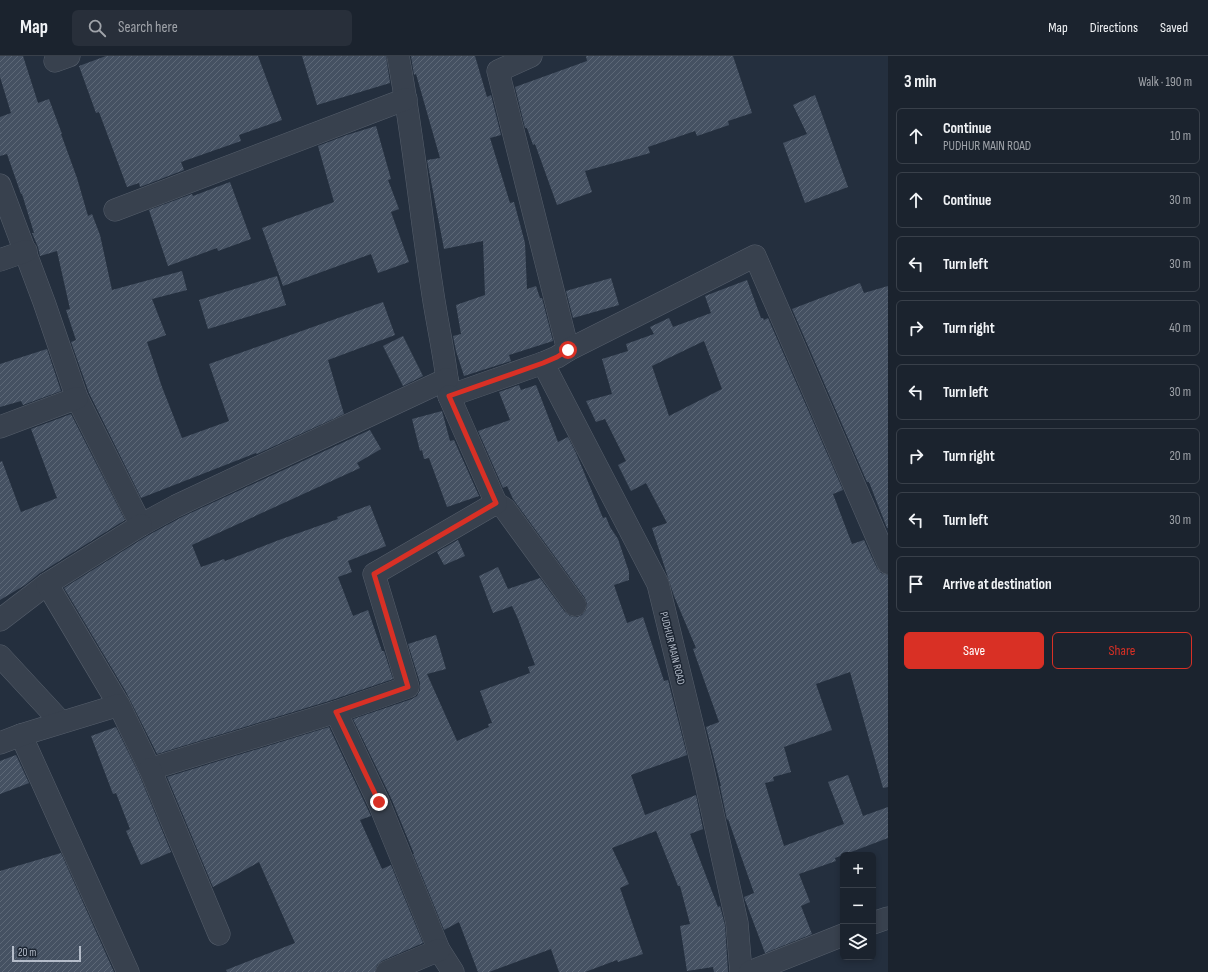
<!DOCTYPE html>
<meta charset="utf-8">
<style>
body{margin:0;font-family:"Sofia Sans Condensed",sans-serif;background:#282f3a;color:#f1f3f6}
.controls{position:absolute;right:12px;bottom:12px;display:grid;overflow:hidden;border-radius:6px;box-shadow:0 2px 6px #0003}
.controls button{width:36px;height:36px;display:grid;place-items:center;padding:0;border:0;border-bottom:1px solid #39404a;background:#1b232e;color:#f1f3f6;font:20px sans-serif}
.scale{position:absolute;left:12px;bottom:10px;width:69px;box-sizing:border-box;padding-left:4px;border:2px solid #b4bcc9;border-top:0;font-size:11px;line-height:14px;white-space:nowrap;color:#b4bcc9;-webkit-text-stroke:3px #1d2633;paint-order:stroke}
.stop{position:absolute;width:12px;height:12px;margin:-9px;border:3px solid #d93025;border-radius:50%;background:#fff}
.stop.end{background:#d93025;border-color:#fff;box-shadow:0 1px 4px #0008}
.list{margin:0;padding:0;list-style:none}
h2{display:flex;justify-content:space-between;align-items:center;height:52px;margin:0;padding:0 16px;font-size:17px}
h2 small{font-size:13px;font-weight:400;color:#a0a4aa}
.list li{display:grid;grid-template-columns:26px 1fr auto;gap:12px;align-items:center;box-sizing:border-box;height:56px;margin:0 8px 8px;padding:0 8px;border:1px solid #39404a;border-radius:6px}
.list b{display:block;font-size:15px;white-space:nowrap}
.list p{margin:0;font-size:13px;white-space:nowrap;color:#a0a4aa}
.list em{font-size:13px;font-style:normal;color:#a0a4aa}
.actions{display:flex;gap:8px;padding:12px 16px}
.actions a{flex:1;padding:9px 0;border:1px solid #d93025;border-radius:6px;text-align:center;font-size:14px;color:#d93025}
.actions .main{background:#d93025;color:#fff}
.icon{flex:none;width:22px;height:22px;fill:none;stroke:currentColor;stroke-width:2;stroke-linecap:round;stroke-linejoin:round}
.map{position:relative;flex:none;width:888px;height:916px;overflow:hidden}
header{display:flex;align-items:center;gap:24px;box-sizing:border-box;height:56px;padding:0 20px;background:#1b232e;border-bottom:1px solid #39404a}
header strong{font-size:19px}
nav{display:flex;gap:22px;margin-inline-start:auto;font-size:14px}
.search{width:280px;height:36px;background:#282f3a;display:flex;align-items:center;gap:10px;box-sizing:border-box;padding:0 14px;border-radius:6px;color:#a0a4aa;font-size:15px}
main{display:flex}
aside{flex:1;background:#1b232e}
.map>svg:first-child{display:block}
.building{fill:url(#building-hatch);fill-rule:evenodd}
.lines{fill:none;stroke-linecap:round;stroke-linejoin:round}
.minor-casing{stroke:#565f6c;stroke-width:23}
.minor{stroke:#38414e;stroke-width:22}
.route{stroke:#d93025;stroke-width:5}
.labels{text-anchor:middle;stroke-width:3;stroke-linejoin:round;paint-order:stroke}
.street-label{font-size:11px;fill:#b4bcc9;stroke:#1d2633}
</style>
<header>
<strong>Map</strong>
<div class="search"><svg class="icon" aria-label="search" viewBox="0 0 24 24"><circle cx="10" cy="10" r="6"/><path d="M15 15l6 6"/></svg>Search here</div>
<nav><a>Map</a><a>Directions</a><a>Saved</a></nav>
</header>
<main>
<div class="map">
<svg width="888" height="916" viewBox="0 0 888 916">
<defs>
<pattern id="building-hatch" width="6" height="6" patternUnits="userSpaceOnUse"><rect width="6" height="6" fill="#455162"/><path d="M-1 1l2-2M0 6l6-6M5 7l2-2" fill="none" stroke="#5d6877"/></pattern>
</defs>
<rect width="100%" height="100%" fill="#242f3e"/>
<g class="building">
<polygon points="0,0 23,0 38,47 49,43 62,78 61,78 77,122 88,160 92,158 100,179 112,234 182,215 187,234 152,243 166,279 147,286 162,331 182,382 229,365 209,308 383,246 395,279 328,304 344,358 257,398 256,397 141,442 89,337 71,286 76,284 66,254 70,253 57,195 40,200 38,191 32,177 34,177 22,138 21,138 7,98 0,100 0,61 11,57 0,21"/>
<polygon points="106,0 258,0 282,64 239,79 241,85 181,106 184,114 140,131 139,127 127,131 99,56 96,57 79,10"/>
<polygon points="302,0 386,0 390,27 317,49"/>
<polygon points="411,0 475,0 487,41 491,39 501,79 490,82 510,147 514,146 525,187 527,233 536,230 540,242 542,242 553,285 509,299 511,305 464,320 456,295 453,280 461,278 456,249 485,239 483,185 444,193 427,104 440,102 416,18 414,19"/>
<polygon points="586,0 733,0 752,57 728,65 729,69 697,80 695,75 648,91 650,97 585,115 592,136 557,149 535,88 533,89 527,72 525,72 515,31 587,5"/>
<polygon points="815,39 848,131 805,147 783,87 807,78 793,49"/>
<polygon points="376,70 391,123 388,124 399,153 391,156 409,206 378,217 371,198 283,230 262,172 334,146 318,90 347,79"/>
<polygon points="230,126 251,183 218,195 217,192 168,210 149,154 192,138 193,140"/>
<polygon points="277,220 286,249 208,273 199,244"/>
<polygon points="611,222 619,249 573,262 566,235"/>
<path d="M747,224l14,38h2l1,2 4,-2 75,172 -10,4 19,50 12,-4 13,28 4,5 7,2v212l-5,1 -33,-116 -34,12 16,46 -48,17 7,25 -18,5 1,4 -9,2 19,63 60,-22 -16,-42 20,-7 15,41 25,-9v31l-53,20 1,3 -37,13 11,28 -9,4 11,28 -47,19 -20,-53 -1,-3 10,-4 -26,-74 -1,1 -7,-34h1l-15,-59 13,-5 -26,-73 3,-1 -22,-52 -22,-68 15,-5 -21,-40 -15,8 -13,-26 8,-4 -21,-42 -9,3 -10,-21 26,-7 -10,-35 26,-8 -2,-7 28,-10 -4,-7 19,-9 4,9 38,-14 -6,-17zM704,285l18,48 -53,27 -17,-50z"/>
<polygon points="860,227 864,237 888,230 888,472 887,472 869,426 867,426 792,253"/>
<polygon points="403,280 423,320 403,330 383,290"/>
<polygon points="47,293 61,335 23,349 21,345 0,351 0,308"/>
<polygon points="519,329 521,334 536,329 558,386 568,381 576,397 603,462 606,461 610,471 618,483 629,516 629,524 614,529 627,567 643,561 664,625 668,624 687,699 631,719 645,759 696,739 703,773 690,778 718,851 720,850 725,869 728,916 714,916 713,911 687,915 680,870 690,868 680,830 678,830 656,775 612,792 629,828 620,832 643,898 618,906 617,904 585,916 559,916 551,893 489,916 478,916 459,866 444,874 413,798 414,798 391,742 353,663 412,643 417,640 420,634 420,627 408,588 436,579 446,613 427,618 457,685 489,671 488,668 492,667 480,635 530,617 528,611 535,609 518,563 512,550 493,557 479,520 498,511 508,533 540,522 565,556 570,560 577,561 582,559 586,554 587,548 585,542 513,443 507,430 503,432 478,375 510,364 499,336"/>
<polygon points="442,355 450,385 454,384 479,440 447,451 429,402 424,403 422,394 420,395 412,363"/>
<polygon points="71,358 125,464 40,517 25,529 0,544 0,406 2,405 21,456 57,442 31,373"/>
<polygon points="370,374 381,393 357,407 360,412 192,489 201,511 224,503 225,505 279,484 338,463 337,461 370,449 386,490 348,505 352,516 338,521 353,560 368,554 382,595 384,595 393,623 332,644 157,698 126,636 64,532 147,480 182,461"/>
<polygon points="458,484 465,500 444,509 437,496"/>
<polygon points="116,671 139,718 171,796 141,809 126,775 130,773 116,737 113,738 91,680"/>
<polygon points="329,671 371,760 360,764 382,813 391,809 423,887 382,905 377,909 375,916 227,916 226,914 295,887 259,806 213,831 167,721"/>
<polygon points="16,699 29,727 0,738 0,705"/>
<polygon points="61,797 114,916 0,916 0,815"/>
</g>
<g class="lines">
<defs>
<g id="minor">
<path d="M398,0c15,77 22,155 34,232 5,36 14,72 17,108l94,-33"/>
<polyline points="531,0 498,15 568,294"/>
<polyline points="55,5 69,0"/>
<polyline points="0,129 44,246 77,342 141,469 176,450 447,323"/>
<polyline points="115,154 406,43"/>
<polyline points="0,204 26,195"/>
<polyline points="449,340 496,447 505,453 575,549"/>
<polyline points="0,371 77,342"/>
<polyline points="0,564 47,528"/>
<polyline points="0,600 61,666"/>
<polyline points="119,649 47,528 141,469"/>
<polyline points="336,656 408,631 374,518 496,447"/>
<polyline points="21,679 128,916"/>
<polyline points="0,687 21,679 119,649 150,713 336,656 379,747 439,894 453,916"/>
<polyline points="150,713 219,878"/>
<polyline points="873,867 888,862"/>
<polyline points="387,916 439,894"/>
<polyline points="741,916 737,867 702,709 658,528 543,307 557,301 568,294 755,200 888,507"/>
<polyline points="750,916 843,879"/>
</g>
</defs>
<use href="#minor" class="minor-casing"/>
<use href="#minor" class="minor"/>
</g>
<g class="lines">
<polyline class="route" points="379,746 336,656 408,631 374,518 496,447 449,340 543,307 557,301 568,294"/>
</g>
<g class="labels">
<g class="street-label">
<text transform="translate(673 592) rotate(76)" y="4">PUDHUR MAIN ROAD</text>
</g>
</g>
</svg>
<div class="controls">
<button>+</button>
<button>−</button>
<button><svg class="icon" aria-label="layers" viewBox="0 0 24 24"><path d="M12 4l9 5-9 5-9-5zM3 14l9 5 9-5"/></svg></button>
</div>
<div class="scale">20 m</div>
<div class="stop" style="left:568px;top:294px"></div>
<div class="stop end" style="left:379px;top:746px"></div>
</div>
<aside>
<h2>3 min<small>Walk · 190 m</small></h2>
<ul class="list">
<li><svg class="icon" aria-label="ahead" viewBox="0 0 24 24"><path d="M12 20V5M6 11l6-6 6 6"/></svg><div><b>Continue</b><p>PUDHUR MAIN ROAD</p></div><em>10 m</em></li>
<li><svg class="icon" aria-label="ahead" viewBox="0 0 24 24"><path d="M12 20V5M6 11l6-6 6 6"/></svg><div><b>Continue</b></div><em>30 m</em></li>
<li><svg class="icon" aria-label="left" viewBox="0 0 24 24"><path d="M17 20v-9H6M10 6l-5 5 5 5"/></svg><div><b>Turn left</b></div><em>30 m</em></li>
<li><svg class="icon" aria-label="right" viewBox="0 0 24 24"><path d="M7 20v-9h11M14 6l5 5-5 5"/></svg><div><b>Turn right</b></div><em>40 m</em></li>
<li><svg class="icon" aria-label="left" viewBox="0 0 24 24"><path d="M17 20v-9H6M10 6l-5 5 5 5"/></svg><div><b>Turn left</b></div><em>30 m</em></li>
<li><svg class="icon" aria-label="right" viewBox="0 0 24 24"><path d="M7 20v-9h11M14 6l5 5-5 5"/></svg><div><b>Turn right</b></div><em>20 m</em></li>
<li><svg class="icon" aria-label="left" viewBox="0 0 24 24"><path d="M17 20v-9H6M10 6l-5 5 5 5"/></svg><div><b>Turn left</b></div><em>30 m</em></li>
<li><svg class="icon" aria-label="arrive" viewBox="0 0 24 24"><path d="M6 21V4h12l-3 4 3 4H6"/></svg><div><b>Arrive at destination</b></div></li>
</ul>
<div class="actions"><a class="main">Save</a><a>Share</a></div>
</aside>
</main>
